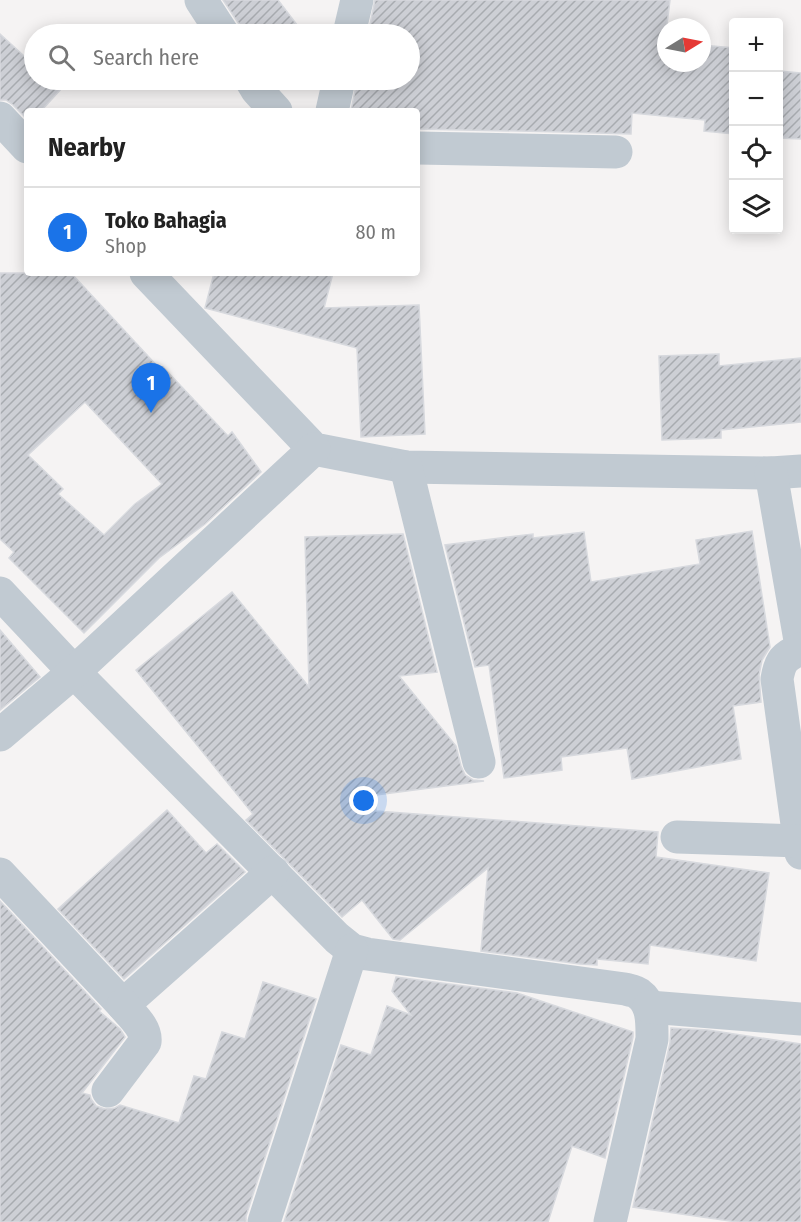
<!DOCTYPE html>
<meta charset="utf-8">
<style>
body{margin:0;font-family:"Fira Sans Condensed",sans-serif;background:#f2f2f2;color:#222}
.controls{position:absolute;right:18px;top:18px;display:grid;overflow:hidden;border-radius:6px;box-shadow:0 3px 15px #0003}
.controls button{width:54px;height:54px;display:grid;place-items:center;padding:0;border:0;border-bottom:2px solid #e0e0e0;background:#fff;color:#222;font:30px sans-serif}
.compass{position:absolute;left:657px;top:18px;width:54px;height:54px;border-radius:50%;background:#fff;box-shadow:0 3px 15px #0003;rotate:80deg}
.you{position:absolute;left:364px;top:801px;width:21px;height:21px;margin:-15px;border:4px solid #fff;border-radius:50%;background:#1a73e8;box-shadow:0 0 0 9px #1a73e833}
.badge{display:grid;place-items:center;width:39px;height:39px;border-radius:50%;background:#1a73e8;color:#fff;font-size:20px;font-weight:700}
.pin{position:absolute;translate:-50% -50px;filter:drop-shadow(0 2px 3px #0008)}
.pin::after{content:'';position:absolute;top:32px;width:21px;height:18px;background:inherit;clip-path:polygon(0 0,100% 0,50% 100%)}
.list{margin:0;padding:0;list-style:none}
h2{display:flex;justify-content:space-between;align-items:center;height:78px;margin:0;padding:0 24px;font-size:26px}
h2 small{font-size:20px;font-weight:400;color:#767676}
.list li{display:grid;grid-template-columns:39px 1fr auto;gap:18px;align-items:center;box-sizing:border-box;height:90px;padding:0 24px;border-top:2px solid #e0e0e0}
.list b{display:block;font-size:22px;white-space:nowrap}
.list p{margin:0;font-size:20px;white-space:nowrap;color:#767676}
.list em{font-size:20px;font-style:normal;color:#767676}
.icon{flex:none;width:33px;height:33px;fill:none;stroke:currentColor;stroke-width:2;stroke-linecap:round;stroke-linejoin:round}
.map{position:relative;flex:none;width:801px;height:1222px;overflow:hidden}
.search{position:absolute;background:#fff;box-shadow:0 3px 15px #0003;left:24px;top:24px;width:396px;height:66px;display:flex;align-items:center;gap:15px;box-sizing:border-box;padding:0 21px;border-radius:33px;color:#767676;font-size:22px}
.panel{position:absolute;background:#fff;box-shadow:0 3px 15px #0003;left:24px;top:108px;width:396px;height:168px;border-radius:6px}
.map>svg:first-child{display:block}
.building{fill:url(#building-hatch);stroke:#d7d9de;stroke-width:1.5;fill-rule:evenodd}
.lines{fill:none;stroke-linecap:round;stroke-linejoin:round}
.minor{stroke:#c1cad2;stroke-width:33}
</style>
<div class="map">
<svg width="801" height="1222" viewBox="0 0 801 1222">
<defs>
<pattern id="building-hatch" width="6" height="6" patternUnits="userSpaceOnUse" patternTransform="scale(1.5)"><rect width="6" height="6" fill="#cdcfd5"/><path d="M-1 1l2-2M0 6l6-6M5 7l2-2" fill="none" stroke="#a8abb0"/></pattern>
</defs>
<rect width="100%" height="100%" fill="#f5f3f3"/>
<g class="building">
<polygon points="223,0 278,0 304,34 242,34 239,24"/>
<polygon points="375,0 670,0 665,41 666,42 666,63 702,63 702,45 734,48 734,134 704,131 705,120 632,113 631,134 563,132 417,129 417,111 351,111 357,80 410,80 410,34 368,34"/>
<polygon points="0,34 34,65 34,80 50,80 61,89 41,111 27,111 27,119 13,105 6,100 0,100"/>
<polygon points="778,52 780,52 779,71 801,73 801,139 778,138"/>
<path d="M0,273h71l89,96 3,-2 65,69 4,-4 29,40 -56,52 -46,34 -75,75 -75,-75 5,-6 -14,-13zM85,402l77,82 -27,20 -31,31 -46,-41 5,-5 -35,-34z"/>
<polygon points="214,273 333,273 324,308 419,305 425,434 361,437 357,348 205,308"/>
<polygon points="719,354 719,366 801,358 801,422 721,430 721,438 662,440 659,356"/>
<polygon points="752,531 770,647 762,660 759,675 761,702 733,706 741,759 632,779 627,748 561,757 562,770 504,778 489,665 475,667 445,545 533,534 533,538 584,532 591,582 700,564 696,540"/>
<polygon points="403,534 437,672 399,676 456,746 461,766 465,775 473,780 484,781 376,795 376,811 658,832 656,857 769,873 756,961 650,945 648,964 597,959 597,965 580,964 481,951 488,868 400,940 393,939 362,900 342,917 246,820 253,814 136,670 232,592 309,687 305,537"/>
<polygon points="0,630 40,677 0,710"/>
<polygon points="167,810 206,853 217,844 245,872 124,979 58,909"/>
<polygon points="0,901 101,1009 99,1011 120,1029 125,1037 82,1093 90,1095 91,1099 96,1106 105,1109 115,1108 120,1105 179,1123 194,1076 206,1079 222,1032 245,1039 263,982 316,999 246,1216 246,1222 0,1222"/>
<polygon points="396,977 517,993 633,1032 633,1037 605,1158 572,1146 548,1222 284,1222 341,1045 371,1055 387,1006 411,1015 392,991"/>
<polygon points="671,1028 708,1030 801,1044 801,1222 737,1222 633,1207 670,1043"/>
</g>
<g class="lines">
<g class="minor">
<polyline points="201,0 223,34"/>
<polyline points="349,34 357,0"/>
<polyline points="251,80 257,90 276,111"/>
<polyline points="332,111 339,80"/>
<polyline points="0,118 27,147"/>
<polyline points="417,148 616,152"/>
<polyline points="146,273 314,449 406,467 771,473 801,471"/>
<polyline points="406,467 479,762"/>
<polyline points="771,473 801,646"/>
<path d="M0,593l74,79 263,266 15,12 15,4 258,35c4,1 11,2 14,5 14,10 13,30 13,45l-42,183"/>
<path d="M801,649c-17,7 -21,12 -24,30l24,174"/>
<polyline points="0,735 74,672 314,449"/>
<polyline points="677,837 800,841"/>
<polyline points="0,874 123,1005 273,872"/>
<polyline points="649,1007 801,1019"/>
<path d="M108,1091l37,-49c2,-14 -14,-27 -22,-37"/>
<polyline points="264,1222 352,950"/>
</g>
</g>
</svg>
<div class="controls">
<button>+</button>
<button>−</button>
<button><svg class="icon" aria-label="locate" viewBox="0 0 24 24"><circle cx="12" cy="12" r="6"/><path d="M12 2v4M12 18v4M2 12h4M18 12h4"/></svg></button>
<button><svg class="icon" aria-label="layers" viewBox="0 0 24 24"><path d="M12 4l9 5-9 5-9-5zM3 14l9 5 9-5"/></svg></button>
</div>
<svg class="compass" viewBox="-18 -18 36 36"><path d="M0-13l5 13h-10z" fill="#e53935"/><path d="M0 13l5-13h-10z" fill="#767676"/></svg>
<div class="you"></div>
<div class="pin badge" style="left:151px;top:413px">1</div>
<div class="search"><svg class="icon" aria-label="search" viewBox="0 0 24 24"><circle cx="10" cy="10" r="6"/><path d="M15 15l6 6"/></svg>Search here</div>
<section class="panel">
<h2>Nearby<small></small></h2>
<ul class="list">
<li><span class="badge">1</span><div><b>Toko Bahagia</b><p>Shop</p></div><em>80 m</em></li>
</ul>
</section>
</div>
